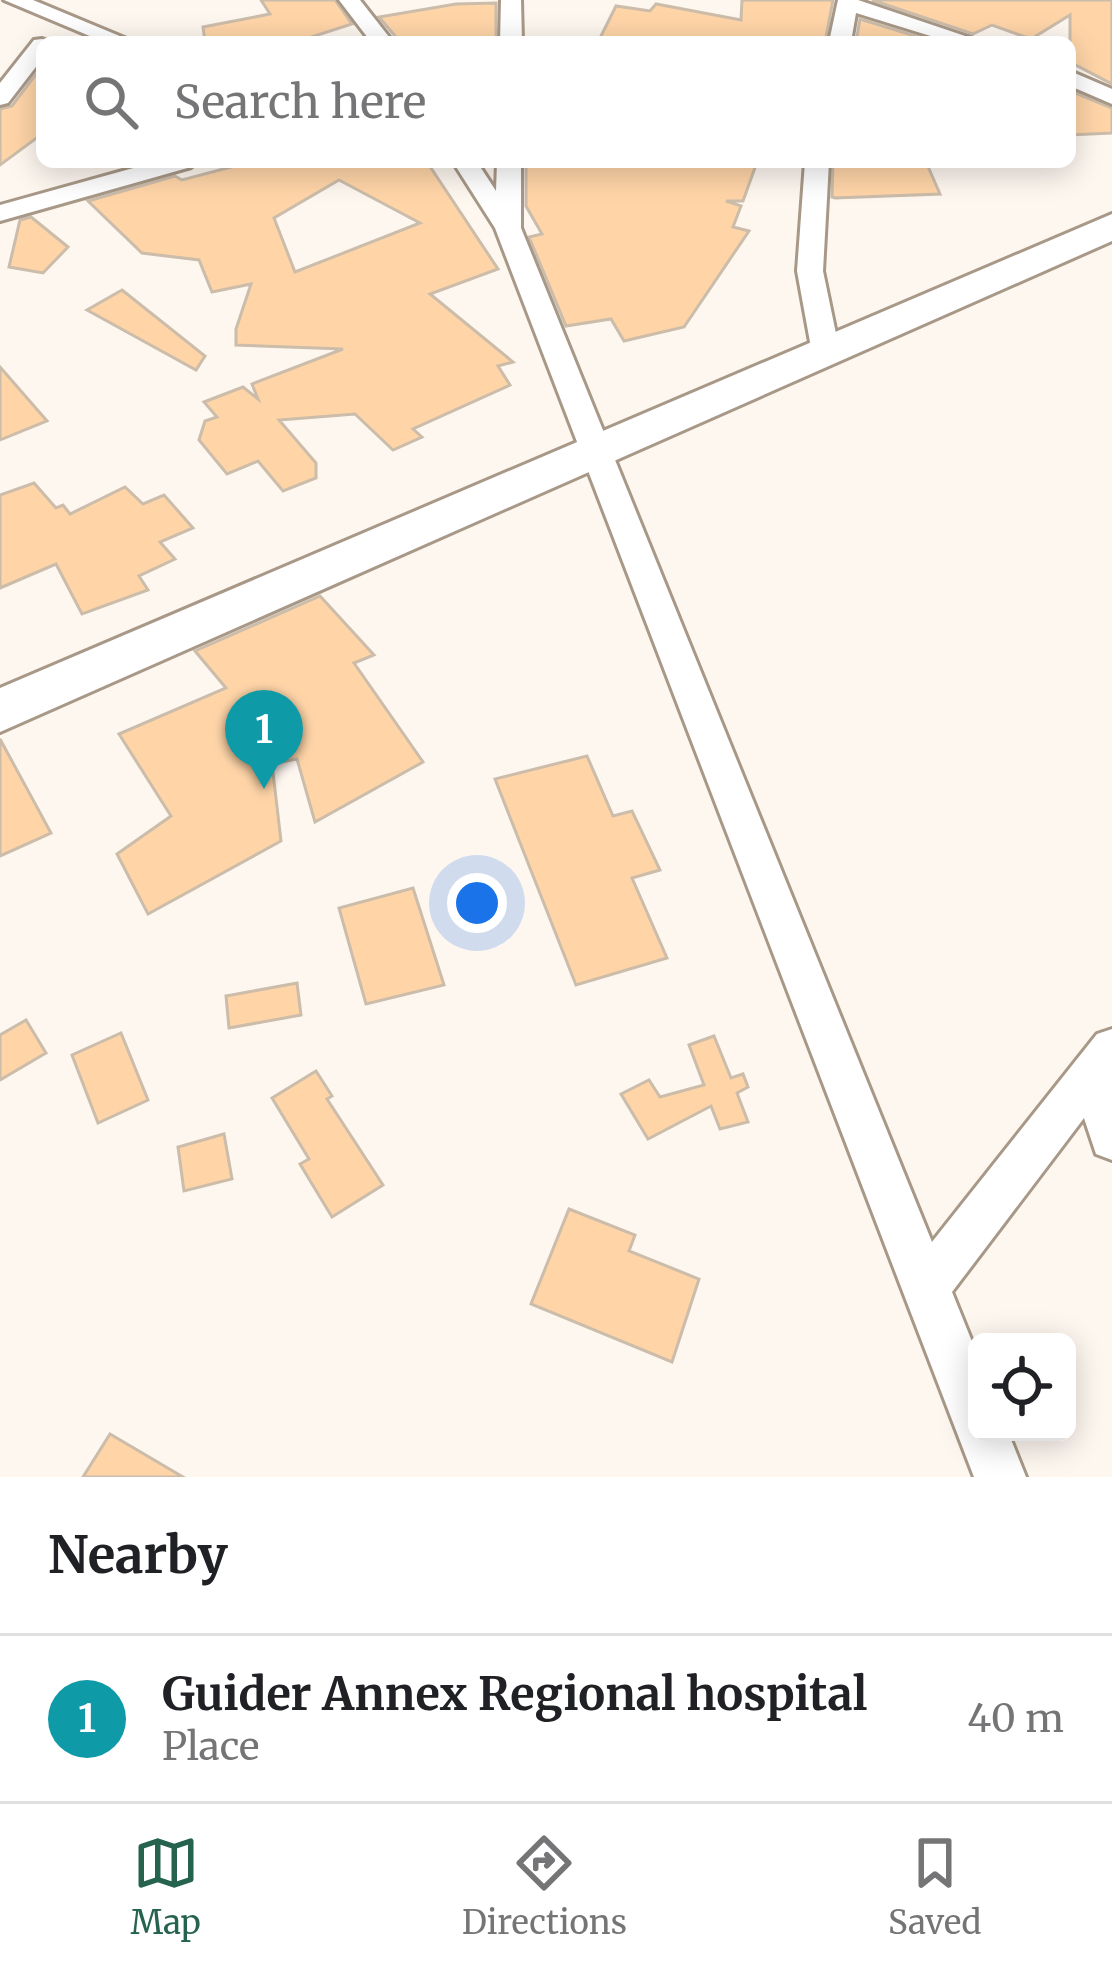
<!DOCTYPE html>
<style>
body{margin:0;font-family:Merriweather,serif;background:#f6f6f6;color:#202124}
.controls{position:absolute;right:36px;bottom:36px;display:grid;overflow:hidden;border-radius:18px;box-shadow:0 6px 30px #0003}
.controls button{width:108px;height:108px;display:grid;place-items:center;padding:0;border:0;border-bottom:3px solid #e0e0e0;background:#fff;color:#202124;font:60px sans-serif}
.you{position:absolute;left:477px;top:903px;width:42px;height:42px;margin:-30px;border:9px solid #fff;border-radius:50%;background:#1a73e8;box-shadow:0 0 0 18px #1a73e833}
.badge{display:grid;place-items:center;width:78px;height:78px;border-radius:50%;background:#25634f;color:#fff;font-size:39px;font-weight:700}
.pin{position:absolute;translate:-50% -99px;filter:drop-shadow(0 3px 6px #0008)}
.pin::after{content:'';position:absolute;top:63px;width:42px;height:36px;background:inherit;clip-path:polygon(0 0,100% 0,50% 100%)}
.list{margin:0;padding:0;list-style:none}
h2{display:flex;justify-content:space-between;align-items:center;height:156px;margin:0;padding:0 48px;font-size:51px}
h2 small{font-size:39px;font-weight:400;color:#757577}
.list li{display:grid;grid-template-columns:78px 1fr auto;gap:36px;align-items:center;box-sizing:border-box;height:168px;padding:0 48px;border-top:3px solid #e0e0e0}
.list b{display:block;font-size:45px;white-space:nowrap}
.list p{margin:0;font-size:39px;white-space:nowrap;color:#757577}
.list em{font-size:39px;font-style:normal;color:#757577}
.icon{flex:none;width:66px;height:66px;fill:none;stroke:currentColor;stroke-width:2;stroke-linecap:round;stroke-linejoin:round}
.map{position:relative;flex:none;width:1112px;height:1477px;overflow:hidden}
.search{position:absolute;background:#fff;box-shadow:0 6px 30px #0003;left:36px;right:36px;top:36px;height:132px;display:flex;align-items:center;gap:30px;box-sizing:border-box;padding:0 42px;border-radius:18px;color:#757577;font-size:45px}
.sheet{height:324px;background:#fff}
nav{display:flex;justify-content:space-around;align-items:center;box-sizing:border-box;height:168px;border-top:3px solid #e0e0e0;background:#fff;font-size:33px;color:#757577}
nav a{display:grid;justify-items:center;gap:6px}
nav .on{color:#25634f}
.map>svg:first-child{display:block}
.building{fill:#ffd5a8;stroke:#ccbcaa;stroke-width:3;fill-rule:evenodd}
.lines{fill:none;stroke-linecap:round;stroke-linejoin:round}
.street-casing{stroke:#a89887;stroke-width:6}
.primary-casing{stroke:#a89887;stroke-width:6}
.street{fill:#fff;fill-rule:evenodd}
.primary{fill:#fff;fill-rule:evenodd}
</style>
<div class="map">
<svg width="1112" height="1477" viewBox="0 0 1112 1477">
<rect width="100%" height="100%" fill="#fef7f0"/>
<g class="building">
<polygon points="261,0 335,0 352,24 296,42 205,42 203,27 270,14"/>
<polygon points="742,0 833,0 825,42 598,42 616,6 650,11 656,4 741,20"/>
<polygon points="872,0 1112,0 1112,84 1070,62 1070,15 1031,39 992,25 973,34"/>
<polygon points="496,3 496,42 400,42 379,17 456,4"/>
<polygon points="860,19 935,42 856,42"/>
<polygon points="42,66 42,134 0,165 0,109 12,106"/>
<polygon points="1073,92 1112,108 1112,133 1070,135"/>
<path d="M250,162h177l71,107 -68,25 83,68 -15,4 12,19 -97,44 9,8 -29,13 -38,-36 -76,6 37,43v15l-33,13 -25,-30 -31,13 -28,-34 6,-19 12,-4 -13,-15 39,-15 15,12 -6,-15 91,-35 -107,-4v-16l15,-45 -39,8 -13,-32 -57,-7 -54,-52 87,-25 7,4zM339,180l81,43 -125,49 -21,-54z"/>
<polygon points="526,162 757,162 743,201 726,201 741,206 733,227 749,231 684,327 624,341 611,319 566,326 529,237 542,234 526,206"/>
<polygon points="833,162 926,162 940,194 835,198 832,197"/>
<polygon points="31,217 68,247 43,273 9,267 20,220"/>
<polygon points="122,290 205,356 196,370 87,310"/>
<polygon points="0,367 47,421 0,440"/>
<polygon points="34,483 56,508 63,505 70,514 125,487 143,504 164,495 193,528 160,542 175,559 139,576 148,590 82,614 56,564 0,588 0,495"/>
<polygon points="320,596 374,655 354,663 423,762 315,822 297,759 272,764 281,841 148,914 117,854 171,816 119,734 226,688 195,651"/>
<polygon points="0,739 51,833 0,856"/>
<polygon points="587,756 613,816 632,811 660,870 632,878 667,958 576,985 495,779"/>
<polygon points="413,888 444,985 366,1004 339,908"/>
<polygon points="297,983 301,1015 229,1028 226,996"/>
<polygon points="26,1020 46,1053 0,1080 0,1035"/>
<polygon points="121,1033 148,1100 98,1123 72,1055"/>
<polygon points="714,1036 731,1078 743,1074 748,1087 737,1093 748,1122 720,1129 711,1106 648,1139 621,1094 649,1080 660,1097 704,1085 689,1045"/>
<polygon points="316,1071 332,1096 327,1099 383,1185 332,1217 300,1164 309,1159 272,1098"/>
<polygon points="224,1134 232,1179 184,1191 178,1147"/>
<polygon points="569,1209 635,1235 629,1251 699,1279 672,1362 531,1304"/>
<polygon points="110,1434 183,1477 83,1477"/>
</g>
<g class="lines">
<defs>
<g id="street">
<polygon points="4,0 33,0 134,42 104,42"/>
<polygon points="339,0 360,0 393,42 371,42"/>
<polygon points="501,0 521,0 522,42 500,42"/>
<polygon points="838,0 858,0 983,42 950,42 856,13 851,42 829,42"/>
<polygon points="42,39 51,42 42,42 42,59 8,103 0,105 0,83 34,40"/>
<polygon points="1070,71 1112,89 1112,104 1070,86"/>
<polygon points="155,162 194,162 191,167 0,221 0,205"/>
<polygon points="453,162 477,162 496,191 497,162 521,162 521,228 932,1242 1097,1034 1112,1029 1112,1160 1096,1154 1084,1118 952,1292 977,1354 977,1432 1008,1432 1026,1477 974,1477 495,228"/>
<polygon points="805,162 829,162 823,271 840,353 826,361 812,353 797,271"/>
</g>
<polygon id="primary" points="1112,214 1112,241 0,732 0,688"/>
</defs>
<use href="#street" class="street-casing"/>
<use href="#primary" class="primary-casing"/>
<use href="#street" class="street"/>
<use href="#primary" class="primary"/>
</g>
</svg>
<div class="controls">
<button><svg class="icon" aria-label="locate" viewBox="0 0 24 24"><circle cx="12" cy="12" r="6"/><path d="M12 2v4M12 18v4M2 12h4M18 12h4"/></svg></button>
</div>
<div class="you"></div>
<div class="pin badge" style="left:264px;top:789px;background:#0f9aa8">1</div>
<div class="search"><svg class="icon" aria-label="search" viewBox="0 0 24 24"><circle cx="10" cy="10" r="6"/><path d="M15 15l6 6"/></svg>Search here</div>
</div>
<section class="sheet">
<h2>Nearby<small></small></h2>
<ul class="list">
<li><span class="badge" style="background:#0f9aa8">1</span><div><b>Guider Annex Regional hospital</b><p>Place</p></div><em>40 m</em></li>
</ul>
</section>
<nav>
<a class="on"><svg class="icon" aria-label="map" viewBox="0 0 24 24"><path d="M3 6l6-2 6 2 6-2v14l-6 2-6-2-6 2zM9 4v14M15 6v14"/></svg>Map</a>
<a><svg class="icon" aria-label="directions" viewBox="0 0 24 24"><path d="M12 3l9 9-9 9-9-9zM9 14v-3h6M13 9l2 2-2 2"/></svg>Directions</a>
<a><svg class="icon" aria-label="saved" viewBox="0 0 24 24"><path d="M7 4h10v16l-5-4-5 4z"/></svg>Saved</a>
</nav>
